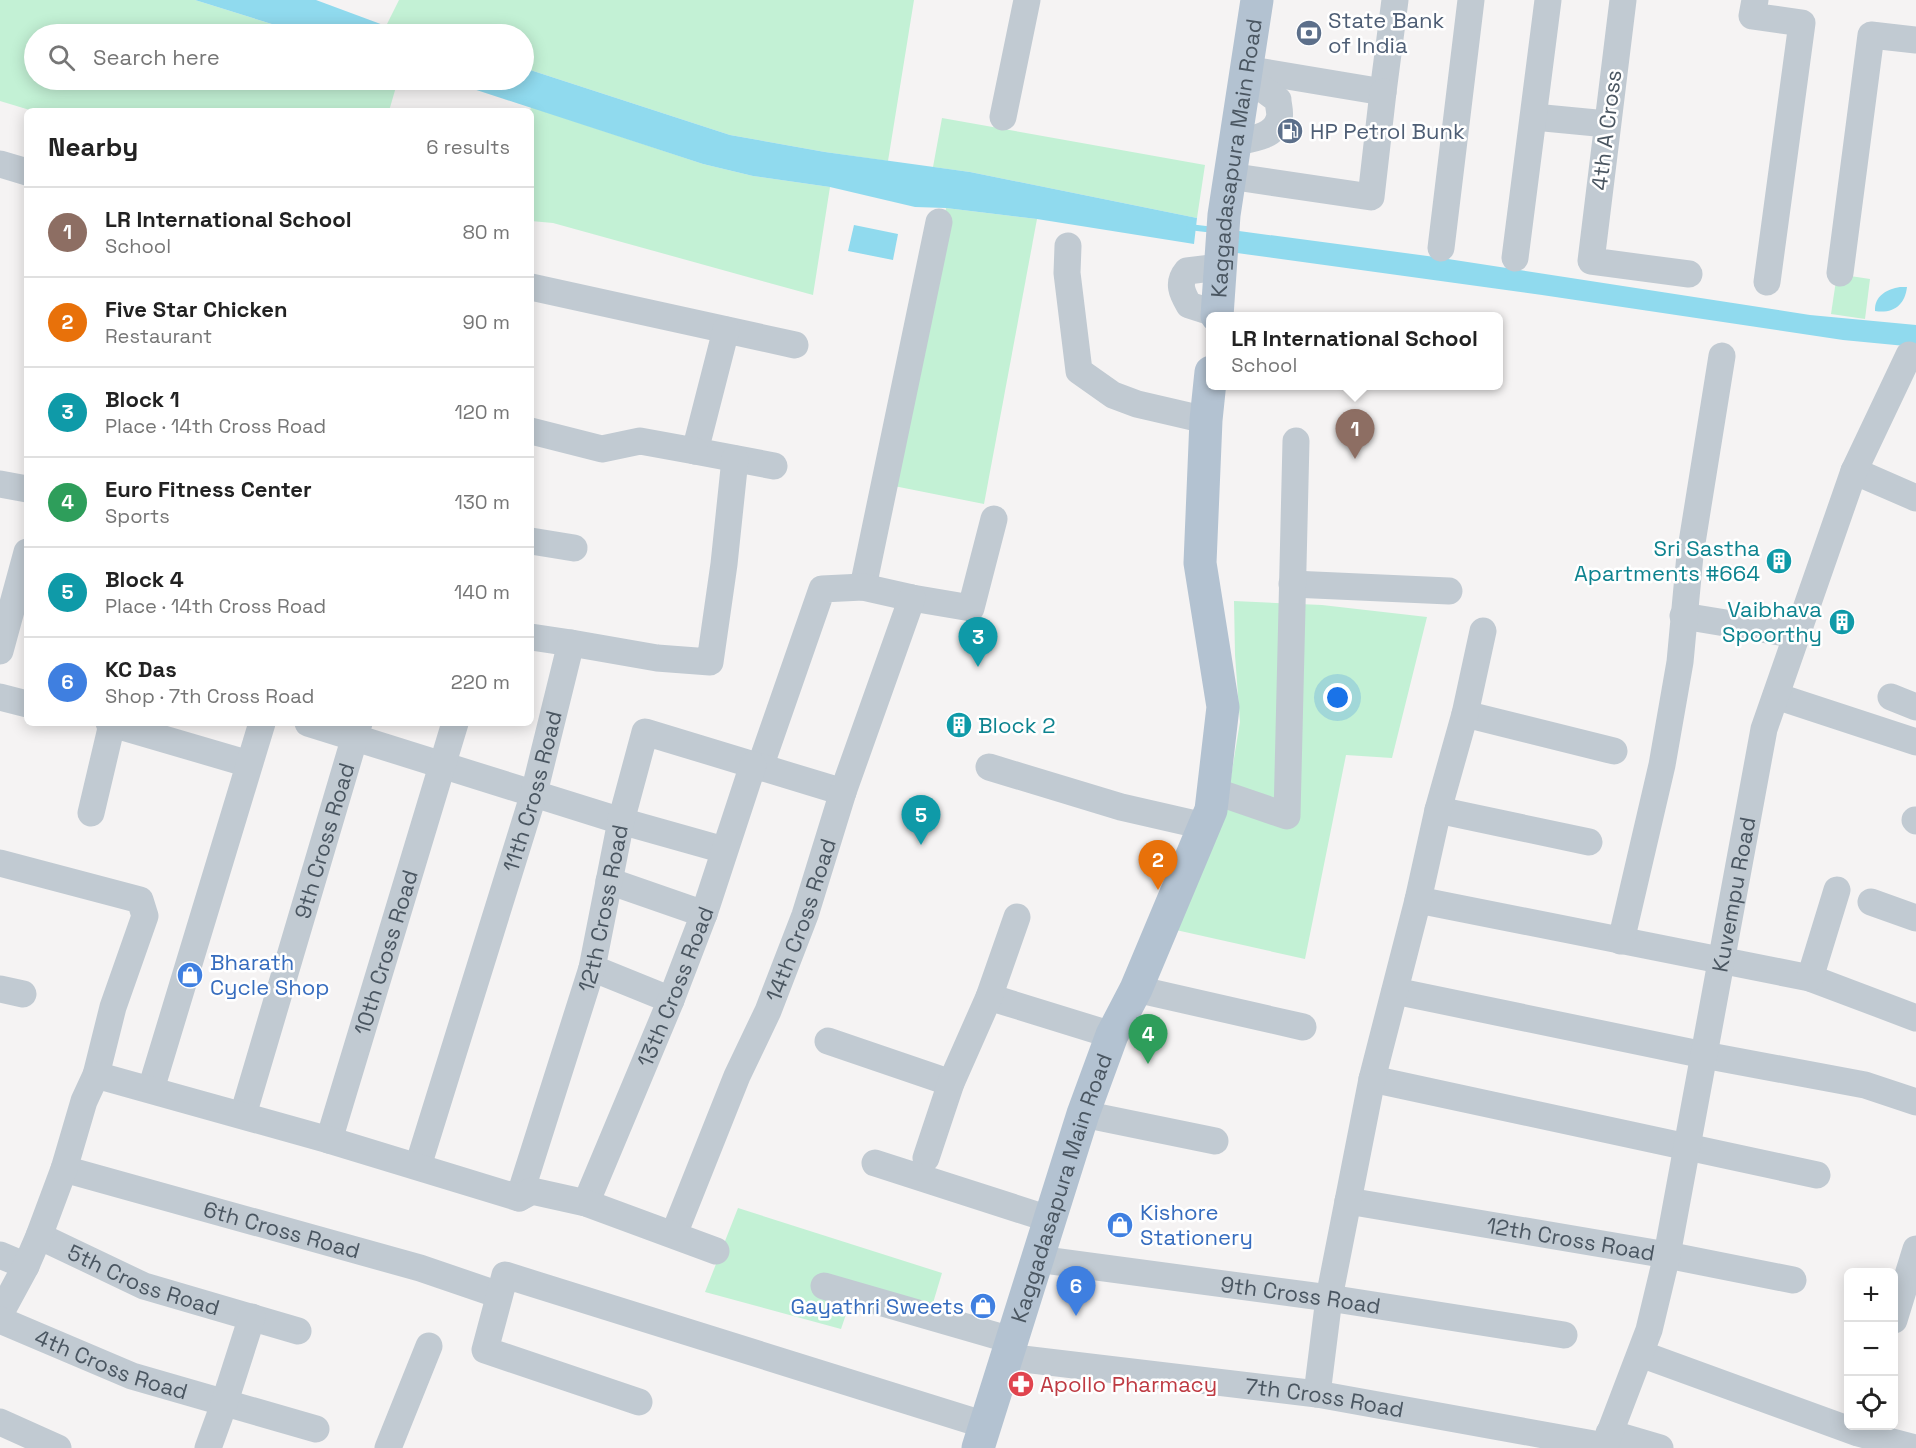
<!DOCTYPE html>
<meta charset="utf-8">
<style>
body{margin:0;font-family:"Space Grotesk",sans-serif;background:#f2f2f2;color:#222}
.controls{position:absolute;right:18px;bottom:18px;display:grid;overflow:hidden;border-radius:9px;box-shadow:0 3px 15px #0003}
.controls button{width:54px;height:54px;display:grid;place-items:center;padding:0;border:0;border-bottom:2px solid #e0e0e0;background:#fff;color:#222;font:30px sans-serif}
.you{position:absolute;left:1338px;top:698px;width:21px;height:21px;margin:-15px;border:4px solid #fff;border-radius:50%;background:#1a73e8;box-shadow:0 0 0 9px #1a73e833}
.badge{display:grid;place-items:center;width:39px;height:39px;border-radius:50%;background:#2563eb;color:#fff;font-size:20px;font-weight:700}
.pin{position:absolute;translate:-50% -50px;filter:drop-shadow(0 2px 3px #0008)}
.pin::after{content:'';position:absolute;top:32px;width:21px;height:18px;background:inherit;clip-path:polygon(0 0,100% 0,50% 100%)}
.popup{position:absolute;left:1206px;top:312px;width:297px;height:78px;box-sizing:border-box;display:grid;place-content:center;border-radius:9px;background:#fff;filter:drop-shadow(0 2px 4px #0005);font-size:20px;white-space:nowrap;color:#767676}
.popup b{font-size:22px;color:#222}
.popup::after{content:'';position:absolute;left:50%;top:100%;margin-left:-12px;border:12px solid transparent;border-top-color:#fff}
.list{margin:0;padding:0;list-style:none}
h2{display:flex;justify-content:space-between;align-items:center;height:78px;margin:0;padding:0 24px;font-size:26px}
h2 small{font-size:20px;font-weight:400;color:#767676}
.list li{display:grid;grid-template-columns:39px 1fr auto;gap:18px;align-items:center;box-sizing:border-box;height:90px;padding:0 24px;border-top:2px solid #e0e0e0}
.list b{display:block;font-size:22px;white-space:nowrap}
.list p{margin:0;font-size:20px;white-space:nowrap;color:#767676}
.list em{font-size:20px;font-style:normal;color:#767676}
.icon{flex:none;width:33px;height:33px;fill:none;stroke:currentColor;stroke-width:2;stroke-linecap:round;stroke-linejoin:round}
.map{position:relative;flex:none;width:1916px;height:1448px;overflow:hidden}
.search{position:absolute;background:#fff;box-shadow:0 3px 15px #0003;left:24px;top:24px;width:510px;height:66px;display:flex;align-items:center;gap:15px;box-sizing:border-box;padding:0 21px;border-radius:33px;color:#767676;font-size:22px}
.panel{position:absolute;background:#fff;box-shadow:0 3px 15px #0003;left:24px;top:108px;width:510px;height:618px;border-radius:9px}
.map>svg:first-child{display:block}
.green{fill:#c3f1d5}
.water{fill:#90daee}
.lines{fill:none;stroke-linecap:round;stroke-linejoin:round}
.stream{stroke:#90daee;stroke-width:6}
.minor{stroke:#c1cad2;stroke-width:27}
.major{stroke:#b3c2d1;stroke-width:33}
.labels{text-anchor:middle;stroke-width:5;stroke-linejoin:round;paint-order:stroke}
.service-label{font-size:22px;fill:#4e5e75;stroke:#fff;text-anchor:start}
.street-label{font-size:22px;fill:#4a5661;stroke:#fff}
.culture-label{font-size:22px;fill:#0d838f;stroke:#fff;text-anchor:end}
.shop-label{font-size:22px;fill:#366cbe;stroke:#fff;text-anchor:start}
.health-label{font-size:22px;fill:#be3a42;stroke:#fff;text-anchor:start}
</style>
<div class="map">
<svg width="1916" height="1448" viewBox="0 0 1916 1448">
<rect width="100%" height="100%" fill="#f5f3f3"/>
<g class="green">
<polygon points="0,0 195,0 304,34 34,34 34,80 398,80 389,111 33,111 0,101"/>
<polygon points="399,0 914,0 888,161 825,152 730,135 524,68 524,34 417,34 386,26"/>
<polygon points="531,107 703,164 753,176 830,187 813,295 553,223 531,221 530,111"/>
<polygon points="942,118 1205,165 1197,218 970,172 933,167"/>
<polygon points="946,208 1037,219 984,504 889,485"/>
<polygon points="1837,274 1870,279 1865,319 1831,314"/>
<polygon points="1234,601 1322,605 1427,617 1392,758 1346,755 1305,959 1176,930 1224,819 1240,722 1235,655"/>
<polygon points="738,1208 942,1273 930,1313 854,1291 841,1329 705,1292"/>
</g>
<g class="water">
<polygon points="195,0 316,0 386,26 417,34 304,34"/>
<polygon points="524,68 730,135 825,152 970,172 1197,218 1194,244 1037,219 946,208 915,207 830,187 753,176 703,164 446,80 524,80"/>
<polygon points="854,225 898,234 893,260 848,251"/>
<polygon points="1239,231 1435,257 1810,315 1916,325 1916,347 1843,340 1542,295 1237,253"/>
<path d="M1900,287h7c-2,18 -14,27 -32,24 -1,-15 12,-22 25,-24z"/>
</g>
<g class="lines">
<polyline class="stream" points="1189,227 1214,230"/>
<g class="minor">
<polyline points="1623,0 1591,261 1689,274"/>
<polyline points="1755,0 1752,16 1802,23 1767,282"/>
<polyline points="1245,69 1383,92 1395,0"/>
<polyline points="1003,117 1027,0"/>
<polyline points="1534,117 1607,124"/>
<path d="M1234,142c16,-3 40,-4 45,-23 2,-6 -1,-14 -1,-19l-15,-11 -20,-7"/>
<polyline points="0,164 27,172"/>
<polyline points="1229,176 1371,197 1383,92"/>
<polyline points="1068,246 1067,273 1079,371 1113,395 1137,404 1206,420"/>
<polyline points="1441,248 1471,0"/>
<polyline points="1515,258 1548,0"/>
<polyline points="1840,273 1871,35 1916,40"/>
<polyline points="531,287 795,345"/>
<path d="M1217,314l-28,-9c-7,-12 -12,-22 -2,-34l32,-4"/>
<polyline points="726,330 695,451 774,466"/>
<polyline points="531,431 602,449 640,441 695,451"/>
<polyline points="1854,471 1916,498"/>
<polyline points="0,484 27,489"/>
<polyline points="531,541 574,548"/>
<polyline points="1292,584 1449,591"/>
<polyline points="863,587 939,222"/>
<polyline points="1683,616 1798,635"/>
<polyline points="531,637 571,643"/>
<polyline points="0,651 27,552"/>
<polyline points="1776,696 1916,742"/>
<polyline points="0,697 27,704"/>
<polyline points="1891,697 1916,707"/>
<polyline points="1465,714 1614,751"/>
<polyline points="109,723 249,764"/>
<polyline points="308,723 621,821 724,850"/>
<polyline points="760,767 822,589 863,587 912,598 971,608 994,519"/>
<polyline points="989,767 1121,807 1204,826"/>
<polyline points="1214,791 1287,816 1296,441"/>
<polyline points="1438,810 1589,842"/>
<polyline points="91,813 112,724"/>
<polyline points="1915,820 1916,821"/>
<polyline points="0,863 140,900 145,916 113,1007 96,1075"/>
<polyline points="609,881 704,914"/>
<polyline points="1418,900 1810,978 1916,1018"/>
<polyline points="1871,902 1916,918"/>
<polyline points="1621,941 1662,765 1680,662 1690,555 1722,356"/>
<polyline points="592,968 671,1000"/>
<polyline points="1810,978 1837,890"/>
<polyline points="0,989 23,994"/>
<polyline points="1136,989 1303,1027"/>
<polyline points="1395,991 1704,1055 1865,1085 1916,1102"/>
<polyline points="989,997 1112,1035"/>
<polyline points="828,1041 951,1083"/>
<polyline points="1372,1079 1817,1175"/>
<polyline points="151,1089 262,723"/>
<polyline points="1083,1114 1215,1141"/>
<path id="s1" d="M243,1115l116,-392"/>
<path id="s2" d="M329,1140l126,-417"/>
<polyline points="926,1158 951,1083 989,997 1017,917"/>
<polyline points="875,1163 1049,1219"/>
<path id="s3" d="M418,1166l116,-373 37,-150 86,15 53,4 14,-98 11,-105"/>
<path id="s4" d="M64,1169l356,99 79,27"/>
<path id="s5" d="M519,1198l73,-230 29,-147 24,-89 198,60"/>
<path id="s6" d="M1348,1201l319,54 126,25"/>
<path id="s7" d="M586,1203l85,-203 33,-86 49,-149"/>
<path id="s8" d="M674,1234l63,-158 31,-65 37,-96 38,-123 69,-194"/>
<path id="s9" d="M39,1236l105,50 154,45"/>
<polyline points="0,1255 26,1266"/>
<path id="s10" d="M1037,1259l292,39 235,37"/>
<polyline points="824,1286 1011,1340"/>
<polyline points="0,1314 26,1266 39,1236 64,1169 84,1101 96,1075 329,1140 519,1198 532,1191 586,1203 716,1251"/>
<path id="s11" d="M0,1320l132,56 184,53"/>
<polyline points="1894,1320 1916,1249"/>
<polyline points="1641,1354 1858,1433 1915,1448"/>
<path id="s12" d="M1006,1357l311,37 288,52"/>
<polyline points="1317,1394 1329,1298 1372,1079 1418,900 1438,810 1465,714 1483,631"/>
<polyline points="639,1402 485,1350 505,1275 985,1425"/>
<polyline points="0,1422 58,1448"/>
<polyline points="1609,1433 1660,1448"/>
<polyline points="208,1448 224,1404 252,1317"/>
<polyline points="388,1448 429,1346"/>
<path id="s13" d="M1604,1448l45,-118 18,-75 97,-526 90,-258 55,-116"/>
</g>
<g class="major">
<path id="s14" d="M1217,316l7,-101 33,-215"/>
<path id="s15" d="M978,1448l105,-334 29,-79 24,-46 75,-179 12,-103 -23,-144 6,-143 5,-48"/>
</g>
</g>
<defs>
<symbol id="bank-disc" viewBox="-11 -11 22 22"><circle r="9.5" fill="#5c6f8a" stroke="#fff"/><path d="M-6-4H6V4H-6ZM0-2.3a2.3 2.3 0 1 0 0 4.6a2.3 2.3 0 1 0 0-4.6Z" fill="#fff"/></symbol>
<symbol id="fuel-disc" viewBox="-11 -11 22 22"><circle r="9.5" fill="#5c6f8a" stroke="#fff"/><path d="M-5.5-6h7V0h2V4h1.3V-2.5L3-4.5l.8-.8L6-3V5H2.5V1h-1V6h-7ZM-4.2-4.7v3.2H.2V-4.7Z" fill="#fff"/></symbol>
<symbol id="building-disc" viewBox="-11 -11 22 22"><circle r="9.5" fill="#0f9aa8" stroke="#fff"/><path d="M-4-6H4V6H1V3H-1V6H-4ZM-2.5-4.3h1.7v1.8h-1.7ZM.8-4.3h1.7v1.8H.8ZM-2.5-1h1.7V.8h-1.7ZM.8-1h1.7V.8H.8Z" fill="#fff"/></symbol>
<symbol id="shop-disc" viewBox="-11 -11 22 22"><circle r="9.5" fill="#3f7fe0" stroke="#fff"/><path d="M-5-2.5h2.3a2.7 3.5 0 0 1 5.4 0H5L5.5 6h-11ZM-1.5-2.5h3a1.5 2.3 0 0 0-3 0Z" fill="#fff"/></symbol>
<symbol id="pharmacy-disc" viewBox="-11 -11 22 22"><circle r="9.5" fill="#e0444e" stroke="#fff"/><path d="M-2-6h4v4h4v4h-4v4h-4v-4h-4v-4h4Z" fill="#fff"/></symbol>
</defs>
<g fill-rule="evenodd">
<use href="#bank-disc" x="1294" y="18" width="30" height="30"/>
<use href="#fuel-disc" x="1275" y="116" width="30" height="30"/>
<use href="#building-disc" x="1764" y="546" width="30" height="30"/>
<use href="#building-disc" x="1827" y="607" width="30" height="30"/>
<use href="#building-disc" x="944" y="710" width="30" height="30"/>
<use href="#shop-disc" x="175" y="960" width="30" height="30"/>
<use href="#shop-disc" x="1105" y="1210" width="30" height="30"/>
<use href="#shop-disc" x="968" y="1291" width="30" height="30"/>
<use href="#pharmacy-disc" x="1006" y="1369" width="30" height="30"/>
</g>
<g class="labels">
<g class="service-label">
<text x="1328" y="28">State Bank<tspan x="1328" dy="25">of India</tspan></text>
<text x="1310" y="139">HP Petrol Bunk</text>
</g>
<g class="street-label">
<text transform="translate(1606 130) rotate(-83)" y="8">4th A Cross</text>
<text dy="8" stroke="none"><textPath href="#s14" startOffset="159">Kaggadasapura Main Road</textPath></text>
<text dy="8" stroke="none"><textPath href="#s3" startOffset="392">11th Cross Road</textPath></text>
<text dy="8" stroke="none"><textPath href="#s1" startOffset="286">9th Cross Road</textPath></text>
<text dy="8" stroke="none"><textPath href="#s13" startOffset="570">Kuvempu Road</textPath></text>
<text dy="8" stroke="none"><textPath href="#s5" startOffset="302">12th Cross Road</textPath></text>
<text dy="8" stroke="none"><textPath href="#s8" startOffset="339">14th Cross Road</textPath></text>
<text dy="8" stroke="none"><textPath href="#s2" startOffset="196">10th Cross Road</textPath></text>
<text dy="8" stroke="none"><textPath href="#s7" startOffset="234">13th Cross Road</textPath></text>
<text dy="8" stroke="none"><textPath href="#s15" startOffset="273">Kaggadasapura Main Road</textPath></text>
<text dy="8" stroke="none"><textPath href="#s4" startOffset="226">6th Cross Road</textPath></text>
<text dy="8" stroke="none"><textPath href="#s6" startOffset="226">12th Cross Road</textPath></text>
<text dy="8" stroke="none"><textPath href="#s9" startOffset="114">5th Cross Road</textPath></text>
<text dy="8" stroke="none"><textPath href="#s10" startOffset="266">9th Cross Road</textPath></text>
<text dy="8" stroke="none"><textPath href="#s11" startOffset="120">4th Cross Road</textPath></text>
<text dy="8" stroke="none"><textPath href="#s12" startOffset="321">7th Cross Road</textPath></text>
</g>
<g class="culture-label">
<text x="1760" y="556">Sri Sastha<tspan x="1760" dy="25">Apartments #664</tspan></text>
<text x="1822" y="617">Vaibhava<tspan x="1822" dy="25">Spoorthy</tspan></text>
<text x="978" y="733" text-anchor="start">Block 2</text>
</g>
<g class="shop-label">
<text x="210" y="970">Bharath<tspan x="210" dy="25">Cycle Shop</tspan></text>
<text x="1140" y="1220">Kishore<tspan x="1140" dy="25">Stationery</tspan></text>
<text x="964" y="1314" text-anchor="end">Gayathri Sweets</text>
</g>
<g class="health-label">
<text x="1040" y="1392">Apollo Pharmacy</text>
</g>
</g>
</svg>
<div class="controls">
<button>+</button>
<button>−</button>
<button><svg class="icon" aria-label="locate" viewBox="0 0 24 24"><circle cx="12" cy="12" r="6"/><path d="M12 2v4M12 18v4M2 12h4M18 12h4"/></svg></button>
</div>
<div class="you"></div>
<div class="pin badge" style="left:1355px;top:459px;background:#8d6e63">1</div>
<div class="popup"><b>LR International School</b>School</div>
<div class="pin badge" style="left:1158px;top:890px;background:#e8710a">2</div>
<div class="pin badge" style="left:978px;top:667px;background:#0f9aa8">3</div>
<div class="pin badge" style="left:1148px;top:1064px;background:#2e9e5b">4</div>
<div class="pin badge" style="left:921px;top:845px;background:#0f9aa8">5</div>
<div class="pin badge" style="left:1076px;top:1316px;background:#3f7fe0">6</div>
<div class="search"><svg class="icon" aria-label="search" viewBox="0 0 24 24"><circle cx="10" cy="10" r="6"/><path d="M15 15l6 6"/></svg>Search here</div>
<section class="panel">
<h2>Nearby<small>6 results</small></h2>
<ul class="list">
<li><span class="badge" style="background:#8d6e63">1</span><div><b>LR International School</b><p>School</p></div><em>80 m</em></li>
<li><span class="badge" style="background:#e8710a">2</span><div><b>Five Star Chicken</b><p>Restaurant</p></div><em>90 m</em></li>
<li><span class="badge" style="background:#0f9aa8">3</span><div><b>Block 1</b><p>Place · 14th Cross Road</p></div><em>120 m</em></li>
<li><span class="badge" style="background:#2e9e5b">4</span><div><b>Euro Fitness Center</b><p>Sports</p></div><em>130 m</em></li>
<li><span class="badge" style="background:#0f9aa8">5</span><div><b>Block 4</b><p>Place · 14th Cross Road</p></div><em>140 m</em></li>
<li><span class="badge" style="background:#3f7fe0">6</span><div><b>KC Das</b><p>Shop · 7th Cross Road</p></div><em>220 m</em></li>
</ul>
</section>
</div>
